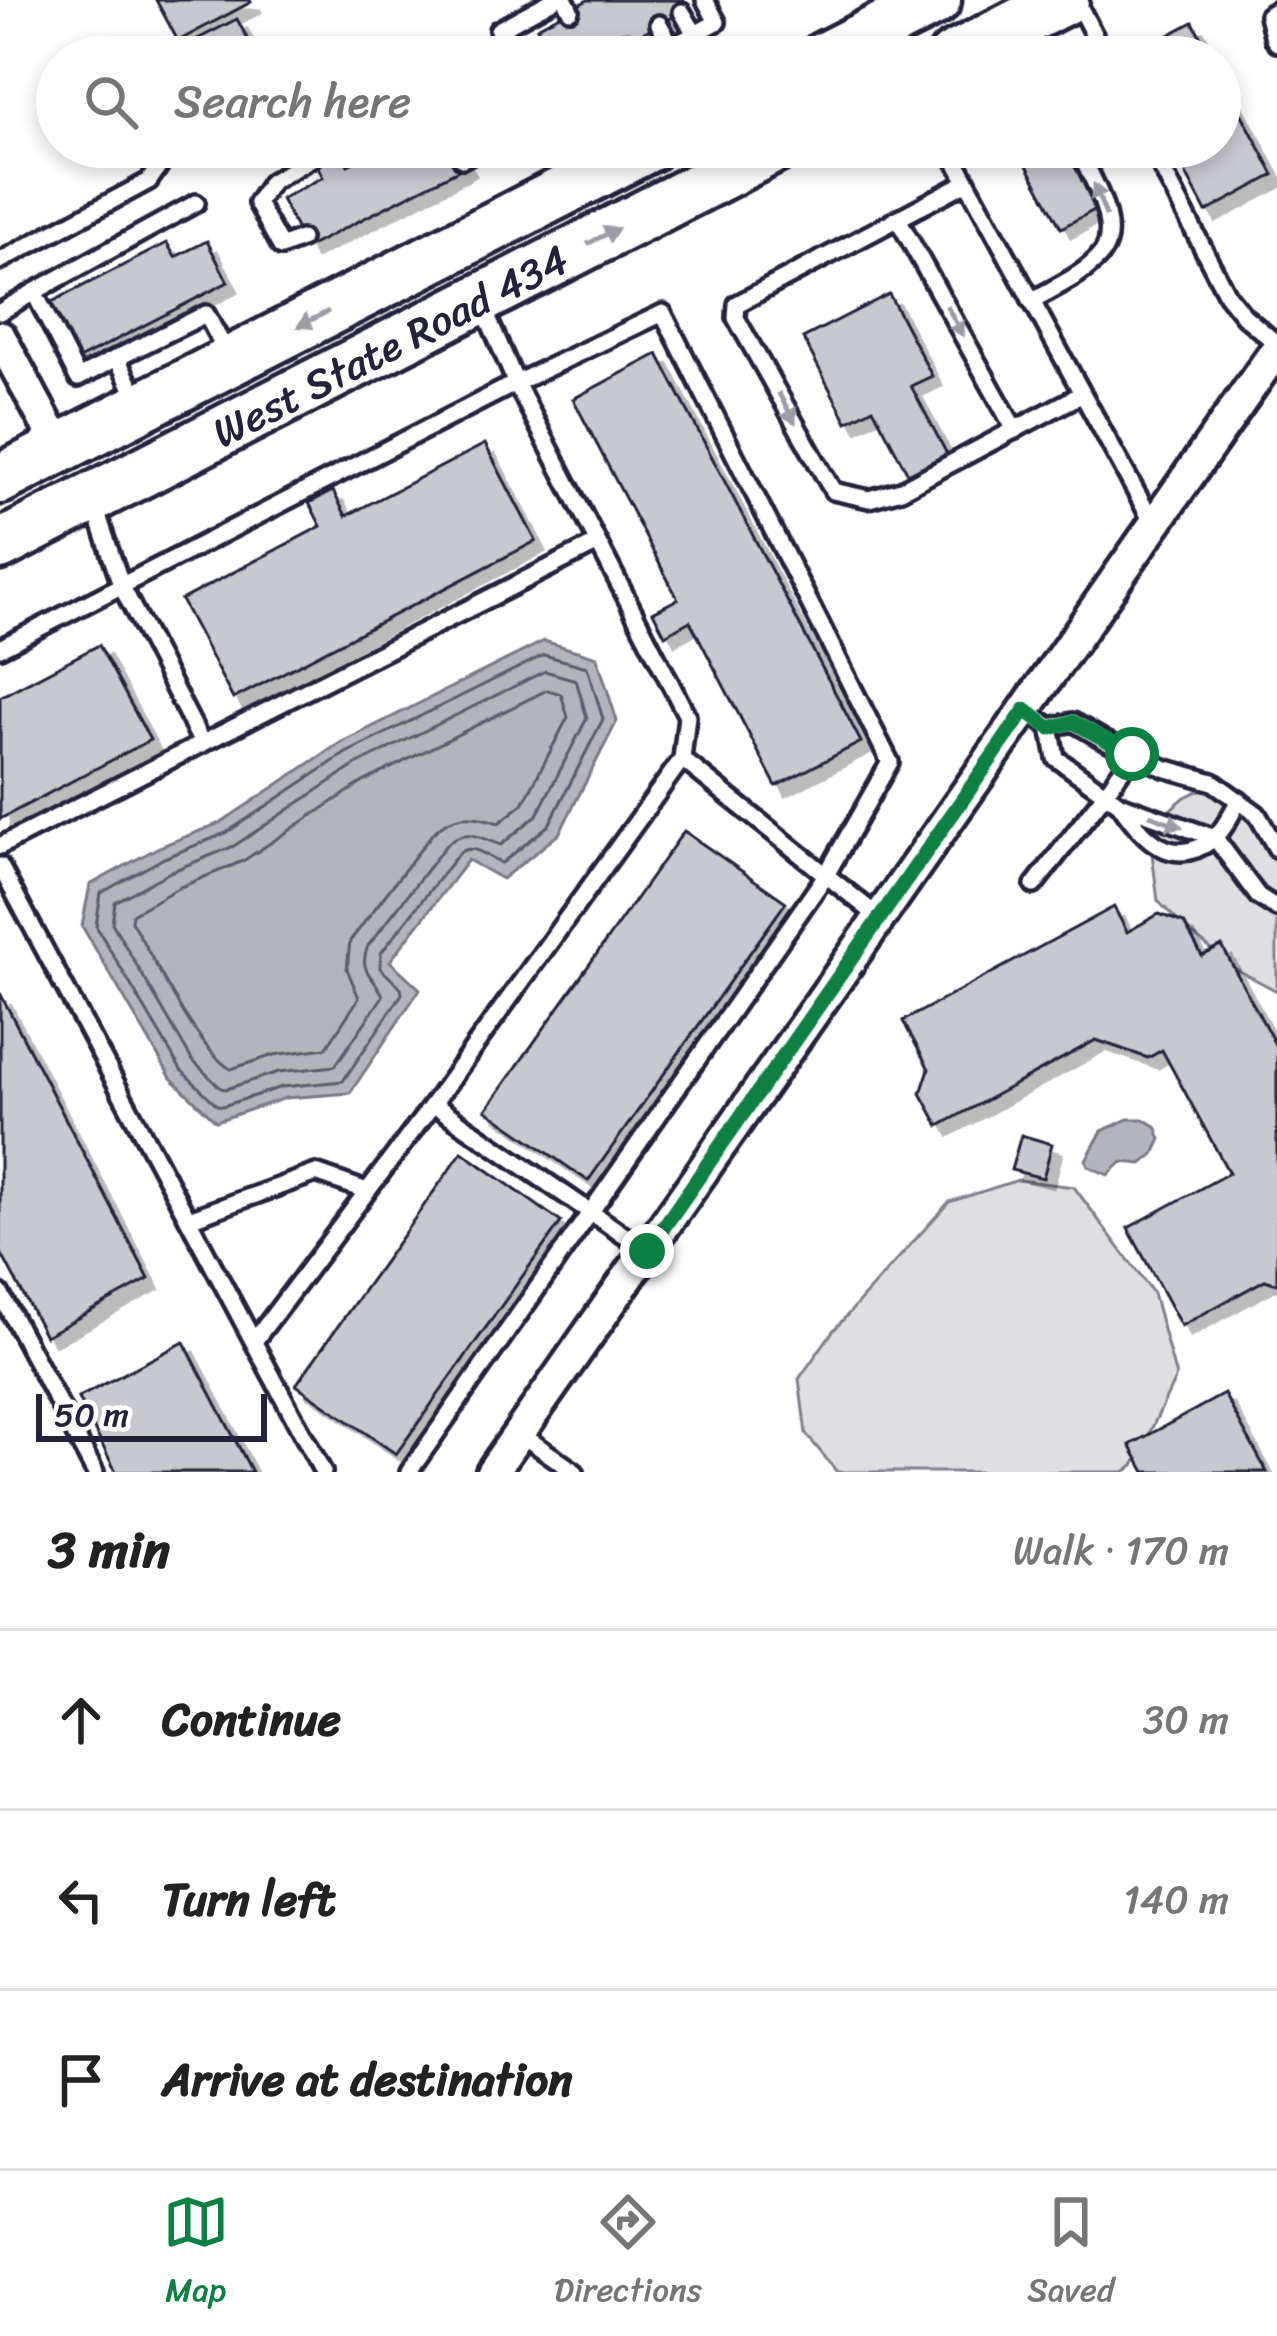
<!DOCTYPE html>
<meta charset="utf-8">
<style>
body{margin:0;font-family:Sriracha,sans-serif;background:#f6f6f6;color:#222}
.scale{position:absolute;left:36px;bottom:30px;width:231px;box-sizing:border-box;padding-left:12px;border:6px solid #22223b;border-top:0;font-size:33px;line-height:42px;white-space:nowrap;color:#22223b;-webkit-text-stroke:9px #fff;paint-order:stroke}
.stop{position:absolute;width:36px;height:36px;margin:-27px;border:9px solid #0b8043;border-radius:50%;background:#fff}
.stop.end{background:#0b8043;border-color:#fff;box-shadow:0 3px 12px #0008}
.list{margin:0;padding:0;list-style:none}
h2{display:flex;justify-content:space-between;align-items:center;height:156px;margin:0;padding:0 48px;font-size:51px}
h2 small{font-size:39px;font-weight:400;color:#767676}
.list li{display:grid;grid-template-columns:78px 1fr auto;gap:36px;align-items:center;box-sizing:border-box;height:180px;padding:0 48px;border-top:3px solid #e0e0e0}
.list b{display:block;font-size:45px;white-space:nowrap}
.list em{font-size:39px;font-style:normal;color:#767676}
.icon{flex:none;width:66px;height:66px;fill:none;stroke:currentColor;stroke-width:2;stroke-linecap:round;stroke-linejoin:round}
.map{position:relative;flex:none;width:1277px;height:1472px;overflow:hidden}
.search{position:absolute;background:#fff;box-shadow:0 6px 18px #0003;left:36px;right:36px;top:36px;height:132px;display:flex;align-items:center;gap:30px;box-sizing:border-box;padding:0 42px;border-radius:66px;color:#767676;font-size:45px}
.sheet{height:696px;background:#fff}
nav{display:flex;justify-content:space-around;align-items:center;box-sizing:border-box;height:168px;border-top:3px solid #e0e0e0;background:#fff;font-size:33px;color:#767676}
nav a{display:grid;justify-items:center;gap:6px}
nav .on{color:#0b8043}
.map>svg:first-child{display:block}
.green{fill:#dfdfe2;stroke:#80808e;stroke-width:3}
.water{fill:#b4b4bc;stroke:#7a7a88;stroke-width:3}
.lines{fill:none;stroke-linecap:round;stroke-linejoin:round}
.shore{stroke:#5c5c6f;stroke-width:3}
.building{fill:#c8c8cf;stroke:#22223b;stroke-width:3;filter:url(#shadow)}
.lane-casing{stroke:#22223b;stroke-width:24}
.street-casing{stroke:#22223b;stroke-width:39}
.primary-casing{stroke:#22223b;stroke-width:57}
.lane{stroke:#fff;stroke-width:15}
.street{stroke:#fff;stroke-width:30}
.primary{stroke:#fff;stroke-width:48}
.oneway{fill:#9c9ca7}
.route{stroke:#0b8043;stroke-width:15}
.labels{text-anchor:middle;stroke-width:10;stroke-linejoin:round;paint-order:stroke}
.street-label{font-size:42px;fill:#22223b;stroke:#fff}
</style>
<div class="map">
<svg width="1277" height="1472" viewBox="0 0 1277 1472">
<defs>
<filter id="shadow"><feDropShadow dx="10" dy="10" stdDeviation="0" flood-color="#0004"/></filter>
</defs>
<rect width="100%" height="100%" fill="#fff"/>
<filter id="ink" filterUnits="userSpaceOnUse"><feTurbulence type="fractalNoise" baseFrequency=".00833" numOctaves="2"/><feDisplacementMap in="SourceGraphic" scale="24" xChannelSelector="R" yChannelSelector="G"/><feConvolveMatrix kernelMatrix="1 2 1 2 8 2 1 2 1" color-interpolation-filters="sRGB"/></filter>
<g filter="url(#ink)">
<g class="green">
<path d="M1209,786c27,16 40,44 68,60v145l-43,-23 -48,-39 -28,-28 -6,-47 8,-23 11,-22 14,-12z"/>
<polygon points="1018,1180 1074,1187 1153,1293 1176,1377 1134,1466 1124,1472 837,1472 806,1434 799,1379 833,1331 949,1202"/>
</g>
<g class="water">
<polygon points="544,641 597,657 617,721 559,834 502,879 468,860 390,961 420,989 350,1093 286,1098 216,1121 171,1078 82,926 90,885 159,847 220,823 340,743"/>
<polygon points="1128,1119 1143,1119 1156,1126 1161,1139 1154,1154 1142,1164 1122,1162 1108,1175 1088,1166 1086,1160 1102,1131"/>
</g>
<g class="lines">
<g class="shore">
<path d="M544,655l43,12 16,52 -54,106 -47,38c-16,-5 -28,-22 -44,-9l-77,99 -1,15 21,20 1,6 -59,87 -61,6 -59,19 -6,-1 -36,-35 -85,-144 5,-33 63,-35 62,-25 120,-80z"/>
<path d="M545,671l31,9 11,38 -50,97 -36,30c-22,-7 -35,-19 -55,0l-78,101c-11,28 7,29 15,50l-48,70 -56,6 -53,17 -5,-1 -29,-28 -80,-137 3,-21 55,-30 64,-26 120,-80z"/>
<path d="M547,690l14,4 7,23 -45,87 -24,19c-26,-9 -46,-11 -67,11l-82,107 -3,28 12,29 -33,50 -52,7 -43,14c-32,-16 -79,-114 -100,-148l1,-7 46,-26 65,-27 120,-79z"/>
</g>
</g>
<g class="building">
<polygon points="156,0 250,0 251,2 178,41"/>
<polygon points="588,0 683,0 688,9 597,57 553,57 537,27"/>
<polygon points="237,19 257,57 187,57 182,47"/>
<polygon points="1193,22 1211,57 1128,57"/>
<polygon points="1220,73 1274,175 1206,212 1172,147 1220,147"/>
<polygon points="383,147 456,147 466,166 306,248 281,199 323,177 315,162 340,149 348,165"/>
<polygon points="1017,147 1068,147 1100,207 1061,228"/>
<polygon points="207,241 228,282 77,360 48,304 167,243 175,257"/>
<polygon points="889,294 932,376 911,386 947,454 908,474 873,408 847,422 803,338"/>
<polygon points="658,354 861,742 776,786 690,621 665,635 653,612 678,599 573,399"/>
<polygon points="485,444 536,541 233,699 181,600 321,526 309,503 333,491 346,516"/>
<polygon points="99,645 150,740 0,819 0,697"/>
<polygon points="684,831 786,902 588,1181 486,1110"/>
<polygon points="1114,907 1127,932 1159,914 1184,923 1202,956 1222,946 1277,1048 1277,1284 1265,1280 1181,1326 1128,1228 1229,1173 1162,1050 1148,1058 1096,1040 939,1126 921,1093 929,1069 903,1021"/>
<polygon points="0,993 149,1279 45,1336 0,1251"/>
<polygon points="1021,1135 1052,1144 1043,1178 1011,1170"/>
<polygon points="462,1152 561,1222 396,1454 296,1385"/>
<polygon points="184,1342 252,1472 116,1472 78,1398"/>
<polygon points="1224,1394 1267,1472 1145,1472 1130,1445"/>
</g>
<g class="lines">
<defs>
<g id="lane">
<polyline points="565,0 570,10"/>
<polyline points="1076,0 1105,57"/>
<polyline points="1277,10 1268,15 1274,39 1277,43"/>
<polyline points="682,12 695,34"/>
<polyline points="659,24 672,47"/>
<polyline points="624,42 631,57"/>
<polyline points="513,57 498,30 553,0"/>
<polyline points="653,57 717,22 705,0"/>
<polyline points="562,147 579,179"/>
<polyline points="948,147 1154,525"/>
<polyline points="1151,147 1227,295 1244,316 1277,344"/>
<polyline points="462,159 485,147"/>
<polyline points="967,182 737,304 736,318 833,491 869,499 901,490 1082,394"/>
<polyline points="898,219 1015,430"/>
<polyline points="301,239 281,247 257,203 271,182 312,158"/>
<polyline points="0,261 149,181 172,147"/>
<path d="M1031,301c24,-14 54,-26 71,-48 20,-26 -12,-81 -26,-106"/>
<polyline points="482,304 516,383 663,313 890,762 826,875 880,918"/>
<polyline points="0,312 34,292"/>
<polyline points="117,358 78,378 34,292 196,203"/>
<polyline points="138,401 117,358 206,314 227,353"/>
<polyline points="95,507 122,587 202,743"/>
<polyline points="0,648 516,383 687,716 682,759 826,875 409,1472"/>
<polyline points="1025,710 1050,727 1056,758 1120,804 1215,838 1258,896 1277,908"/>
<polyline points="1050,727 1073,722 1104,740 1164,768 1213,782 1257,814 1277,849"/>
<path d="M1120,804c22,33 52,67 93,35 11,-8 19,-27 26,-39"/>
<polyline points="0,846 596,544"/>
<polyline points="0,866 323,1472"/>
<polyline points="1034,885 1105,794 1133,754"/>
<polyline points="433,1104 647,1251"/>
<polyline points="189,1219 316,1173 367,1191"/>
<polyline points="0,1293 95,1472"/>
<polyline points="255,1340 433,1104 682,759"/>
<polyline points="519,1433 575,1472"/>
</g>
<g id="street">
<polyline points="0,337 60,449"/>
<polyline points="492,1472 1277,349"/>
</g>
<g id="primary">
<polyline points="824,57 936,0"/>
<polyline points="953,57 1064,0"/>
<polyline points="0,479 649,147"/>
<path id="s1" d="M0,545l777,-398"/>
</g>
</defs>
<use href="#lane" class="lane-casing"/>
<use href="#street" class="street-casing"/>
<use href="#primary" class="primary-casing"/>
<use href="#lane" class="lane"/>
<use href="#street" class="street"/>
<use href="#primary" class="primary"/>
</g>
<defs><path id="oneway-solid" d="M-6-.8H1V-3.2L6.5 0L1 3.2V.8H-6Z" transform="scale(3)"/></defs>
<g class="oneway">
<use href="#oneway-solid" transform="translate(1100 200) rotate(-111)"/>
<use href="#oneway-solid" transform="translate(603 236) rotate(-27)"/>
<use href="#oneway-solid" transform="translate(313 319) rotate(153)"/>
<use href="#oneway-solid" transform="translate(955 321) rotate(61)"/>
<use href="#oneway-solid" transform="translate(787 408) rotate(61)"/>
<use href="#oneway-solid" transform="translate(1166 821) rotate(20)"/>
</g>
</g>
<g class="lines" filter="url(#ink)">
<polyline class="route" points="647,1251 1025,710 1050,728 1073,722 1132,754"/>
</g>
<g class="labels">
<g class="street-label">
<text dy="15" stroke="none"><textPath href="#s1" startOffset="438">West State Road 434</textPath></text>
</g>
</g>
</svg>
<div class="scale">50 m</div>
<div class="stop" style="left:1132px;top:754px"></div>
<div class="stop end" style="left:647px;top:1251px"></div>
<div class="search"><svg class="icon" aria-label="search" viewBox="0 0 24 24"><circle cx="10" cy="10" r="6"/><path d="M15 15l6 6"/></svg>Search here</div>
</div>
<section class="sheet">
<h2>3 min<small>Walk · 170 m</small></h2>
<ul class="list">
<li><svg class="icon" aria-label="ahead" viewBox="0 0 24 24"><path d="M12 20V5M6 11l6-6 6 6"/></svg><div><b>Continue</b></div><em>30 m</em></li>
<li><svg class="icon" aria-label="left" viewBox="0 0 24 24"><path d="M17 20v-9H6M10 6l-5 5 5 5"/></svg><div><b>Turn left</b></div><em>140 m</em></li>
<li><svg class="icon" aria-label="arrive" viewBox="0 0 24 24"><path d="M6 21V4h12l-3 4 3 4H6"/></svg><div><b>Arrive at destination</b></div></li>
</ul>
</section>
<nav>
<a class="on"><svg class="icon" aria-label="map" viewBox="0 0 24 24"><path d="M3 6l6-2 6 2 6-2v14l-6 2-6-2-6 2zM9 4v14M15 6v14"/></svg>Map</a>
<a><svg class="icon" aria-label="directions" viewBox="0 0 24 24"><path d="M12 3l9 9-9 9-9-9zM9 14v-3h6M13 9l2 2-2 2"/></svg>Directions</a>
<a><svg class="icon" aria-label="saved" viewBox="0 0 24 24"><path d="M7 4h10v16l-5-4-5 4z"/></svg>Saved</a>
</nav>
